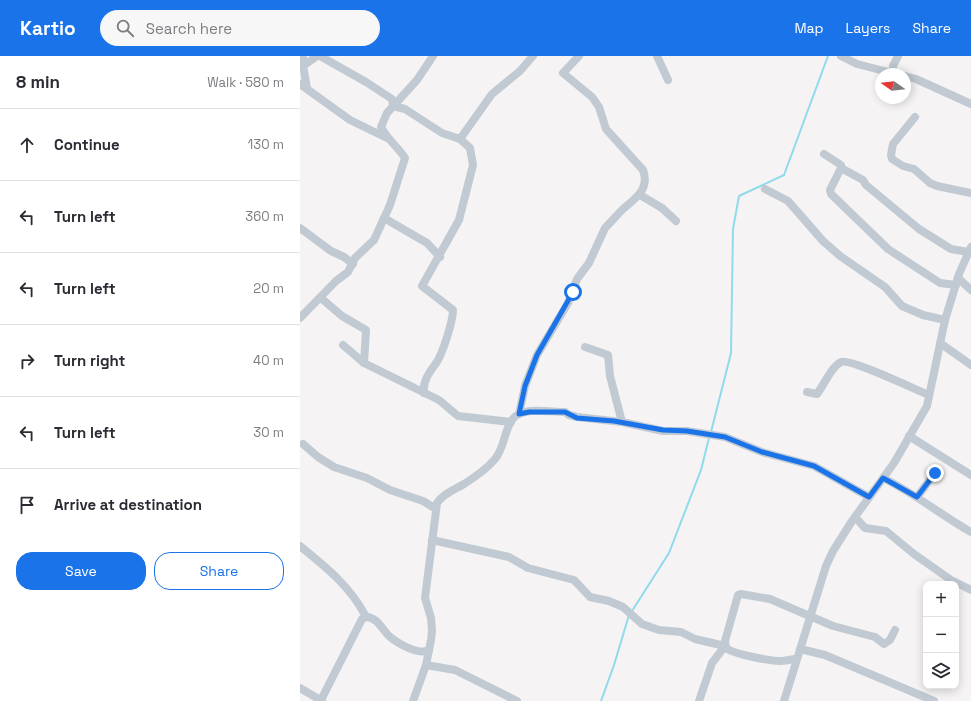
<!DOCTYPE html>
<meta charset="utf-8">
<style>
body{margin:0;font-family:"Space Grotesk",sans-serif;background:#f7f7f7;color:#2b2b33}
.controls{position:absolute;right:12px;bottom:12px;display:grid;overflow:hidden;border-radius:8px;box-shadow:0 2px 10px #0003}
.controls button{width:36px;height:36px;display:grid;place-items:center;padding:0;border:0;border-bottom:1px solid #e1e1e2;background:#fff;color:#2b2b33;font:20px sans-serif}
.compass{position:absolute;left:575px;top:12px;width:36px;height:36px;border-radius:50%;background:#fff;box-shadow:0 2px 10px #0003;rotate:284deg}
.stop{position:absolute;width:12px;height:12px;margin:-9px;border:3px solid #1a73e8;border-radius:50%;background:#fff}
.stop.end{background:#1a73e8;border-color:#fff;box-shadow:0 1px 4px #0008}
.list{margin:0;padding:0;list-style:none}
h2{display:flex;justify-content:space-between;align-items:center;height:52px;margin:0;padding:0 16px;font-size:17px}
h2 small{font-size:13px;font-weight:400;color:#7c7c81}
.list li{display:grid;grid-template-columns:26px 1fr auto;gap:12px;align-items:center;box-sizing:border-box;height:72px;padding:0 16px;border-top:1px solid #e1e1e2}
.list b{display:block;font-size:15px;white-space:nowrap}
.list em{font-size:13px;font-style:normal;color:#7c7c81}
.actions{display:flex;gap:8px;padding:12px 16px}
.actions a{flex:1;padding:9px 0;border:1px solid #1a73e8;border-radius:16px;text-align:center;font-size:14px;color:#1a73e8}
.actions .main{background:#1a73e8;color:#fff}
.icon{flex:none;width:22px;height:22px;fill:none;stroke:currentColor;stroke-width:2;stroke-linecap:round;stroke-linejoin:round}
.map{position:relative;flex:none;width:671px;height:645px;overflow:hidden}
header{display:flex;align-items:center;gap:24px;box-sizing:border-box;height:56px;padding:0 20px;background:#1a73e8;color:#fff}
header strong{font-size:19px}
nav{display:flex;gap:22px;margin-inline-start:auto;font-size:14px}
.search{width:280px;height:36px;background:#f7f7f7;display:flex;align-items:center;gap:10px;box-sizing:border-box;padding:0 14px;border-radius:22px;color:#7c7c81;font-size:15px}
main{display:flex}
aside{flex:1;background:#fff}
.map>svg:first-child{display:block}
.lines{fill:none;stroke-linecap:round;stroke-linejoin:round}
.stream{stroke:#90daee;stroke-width:2}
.minor{stroke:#c1cad2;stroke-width:8}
.route{stroke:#1a73e8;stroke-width:5}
</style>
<header>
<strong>Kartio</strong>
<div class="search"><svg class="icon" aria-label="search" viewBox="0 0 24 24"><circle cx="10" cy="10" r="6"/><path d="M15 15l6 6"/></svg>Search here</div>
<nav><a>Map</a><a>Layers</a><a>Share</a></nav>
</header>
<main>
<aside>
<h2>8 min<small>Walk · 580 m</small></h2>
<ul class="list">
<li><svg class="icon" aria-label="ahead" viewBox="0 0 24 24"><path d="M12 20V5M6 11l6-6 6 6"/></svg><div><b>Continue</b></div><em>130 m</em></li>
<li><svg class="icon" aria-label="left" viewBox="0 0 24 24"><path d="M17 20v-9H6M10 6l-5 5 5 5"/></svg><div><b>Turn left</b></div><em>360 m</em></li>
<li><svg class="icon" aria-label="left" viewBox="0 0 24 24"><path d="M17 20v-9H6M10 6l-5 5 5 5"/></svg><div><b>Turn left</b></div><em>20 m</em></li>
<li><svg class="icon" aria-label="right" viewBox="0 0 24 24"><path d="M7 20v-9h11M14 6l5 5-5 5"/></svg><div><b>Turn right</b></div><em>40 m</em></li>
<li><svg class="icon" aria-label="left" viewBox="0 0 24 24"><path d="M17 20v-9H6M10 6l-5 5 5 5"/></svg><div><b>Turn left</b></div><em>30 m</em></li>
<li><svg class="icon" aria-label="arrive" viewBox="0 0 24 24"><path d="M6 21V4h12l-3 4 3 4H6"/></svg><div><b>Arrive at destination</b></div></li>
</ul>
<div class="actions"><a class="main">Save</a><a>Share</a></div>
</aside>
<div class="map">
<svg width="671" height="645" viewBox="0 0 671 645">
<rect width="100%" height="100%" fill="#f5f3f3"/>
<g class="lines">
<g class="stream">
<polyline points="411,376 431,297 433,173 439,140 484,119 528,0"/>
<polyline points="332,555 369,497 401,414 409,382"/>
<polyline points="301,645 314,609 329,559"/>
</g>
<g class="minor">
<polyline points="3,0 3,10 17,0"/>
<polyline points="20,0 66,26 92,43 93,50 105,53 142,77 160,83 192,38 220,15 233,0"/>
<polyline points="357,0 368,24"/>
<polyline points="541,0 557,8 596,18"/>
<polyline points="3,10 7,32"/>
<polyline points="593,17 593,10 598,0"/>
<polyline points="605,20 616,23 671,48"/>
<polyline points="0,28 50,64 87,82"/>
<polyline points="615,61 593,88 591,99 592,103 603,110 614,113 630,127 637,130 671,137"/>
<polyline points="524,98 541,109 541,112 530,134 531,138 588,193 640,227 656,229"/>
<polyline points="541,112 563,124 566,129 619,173 651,193 668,196"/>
<polyline points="465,133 488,145 523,185 540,200 585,231 602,250 623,259 645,264"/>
<polyline points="340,139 362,152 376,165"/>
<polyline points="84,162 127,187 140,201"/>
<polyline points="0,172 31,195 44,201 53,208"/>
<polyline points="658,222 671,234"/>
<polyline points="21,242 42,260 66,274 64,307"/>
<path d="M0,262l36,-37 12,-9 7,-14 19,-18 16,-35 15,-47c-8,-12 -18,-19 -24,-31l6,-14 30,-33 16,-24"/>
<polyline points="640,287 671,309"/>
<polyline points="43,289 64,307 139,344 158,360 211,366"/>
<polyline points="285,291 308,299 310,320 322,366"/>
<path d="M507,336l10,2c7,-9 14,-27 24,-32 9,-4 75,28 88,33"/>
<path d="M124,337c-2,-12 7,-23 13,-31 6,-10 16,-41 16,-52l-31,-24 37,-66 14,-55 -3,-17 -10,-9"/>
<path d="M219,358l6,-28 12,-31 31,-52 9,-24 12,-16 16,-35c6,-6 12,-13 18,-19 13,-11 27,-20 20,-39l-37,-41 -7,-22 -7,-10 -29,-24 16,-17"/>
<polyline points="609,380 671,419"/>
<polyline points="3,388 18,401 34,411 67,422 90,434 123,445 136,453"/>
<path d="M583,422c31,15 58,37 88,54"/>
<polyline points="617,441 635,417"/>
<polyline points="555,461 565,472 586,475 614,498 651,524 671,534"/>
<polyline points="132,484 209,501 228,512 274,524 290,541 309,545 323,551 342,568 359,574 381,576 395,583 425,590"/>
<path d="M0,490c26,21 51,41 66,71"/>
<polyline points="500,593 525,599 634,645"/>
<path d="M496,603c-5,0 -10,2 -15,2 -11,0 -48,-7 -55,-13l-1,-7 13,-46 3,-1 29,5 63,27 42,11 9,7 6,-4 5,-10"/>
<polyline points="126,609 155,614 217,645"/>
<polyline points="0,632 22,645"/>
<path d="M21,644l41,-81 4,-2c11,0 16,12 23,19 8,7 30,20 40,14"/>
<path d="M113,645l13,-36 5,-25 1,-9 -1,-13 -6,-20 12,-95c7,-10 17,-13 27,-19 11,-7 23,-15 31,-25 11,-12 9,-38 24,-45 13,-6 32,-2 46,-2l4,3 8,2 45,5 41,9h24l38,6 37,15 52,14 55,31"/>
<polyline points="399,645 412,607 425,590"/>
<polyline points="484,645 526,510 533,495 552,465 594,407 627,350 645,264 659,218 671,191"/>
</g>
</g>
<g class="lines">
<polyline class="route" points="273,236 237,299 225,330 219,358 229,356 265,356 277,362 314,365 363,374 387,375 425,381 462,396 514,410 569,441 583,422 617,441 635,417"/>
</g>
</svg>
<div class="controls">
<button>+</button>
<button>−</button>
<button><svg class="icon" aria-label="layers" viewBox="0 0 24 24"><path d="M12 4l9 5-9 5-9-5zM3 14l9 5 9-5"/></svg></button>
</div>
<svg class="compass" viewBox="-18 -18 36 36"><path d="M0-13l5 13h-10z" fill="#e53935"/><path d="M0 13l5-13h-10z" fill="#7c7c81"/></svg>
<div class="stop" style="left:273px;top:236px"></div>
<div class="stop end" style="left:635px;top:417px"></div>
</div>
</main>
